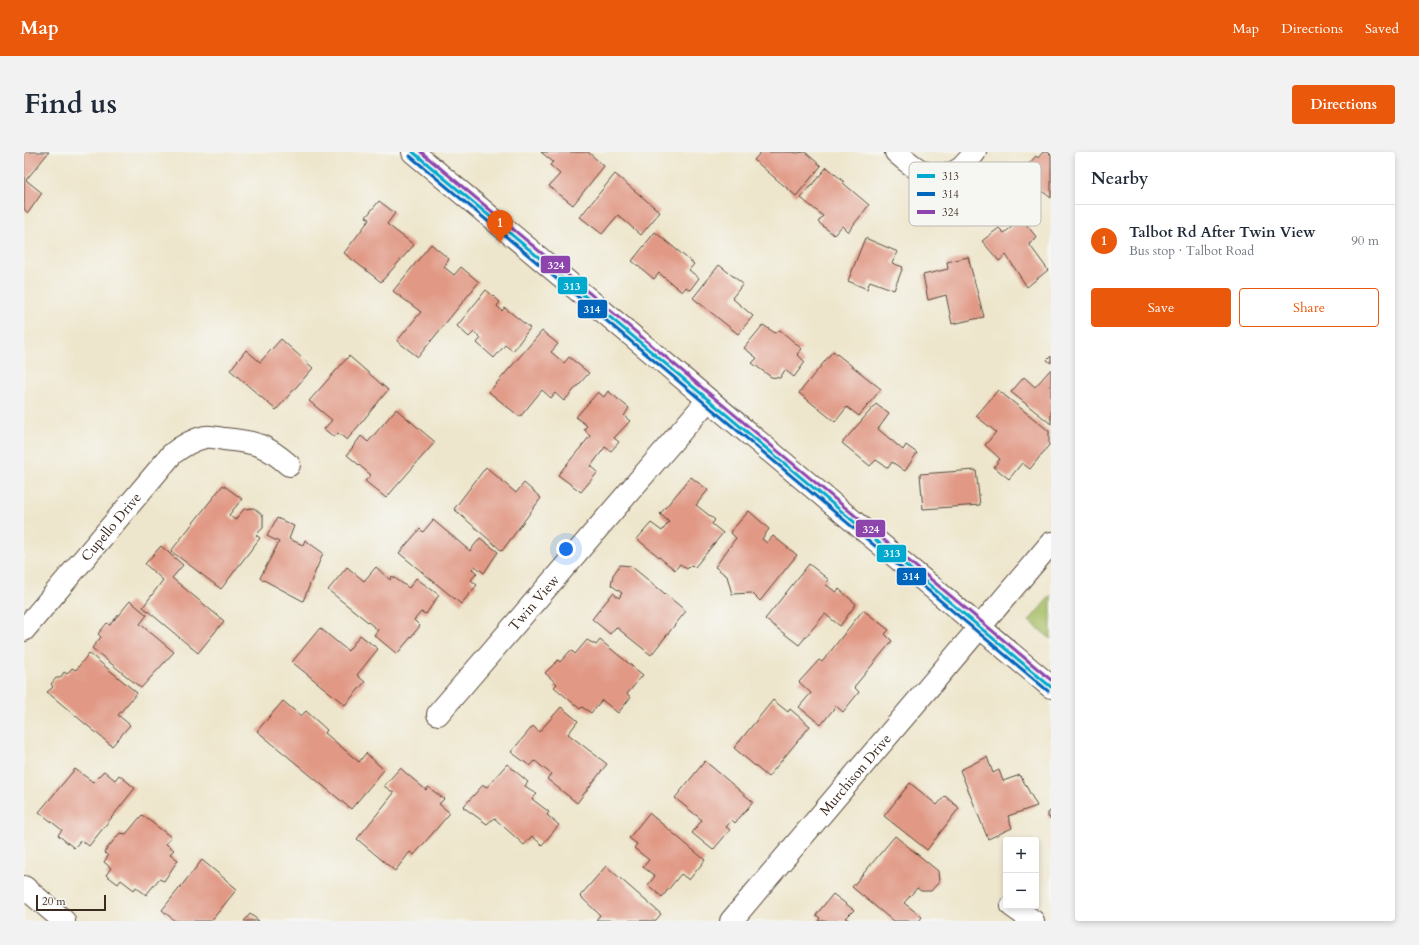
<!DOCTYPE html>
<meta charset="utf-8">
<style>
body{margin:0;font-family:Cardo,serif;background:#f2f2f3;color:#1f2937}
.controls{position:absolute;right:12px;bottom:12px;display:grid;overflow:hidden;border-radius:4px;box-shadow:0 2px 6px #0003}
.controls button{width:36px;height:36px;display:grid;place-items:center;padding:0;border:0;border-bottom:1px solid #e0e1e3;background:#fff;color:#1f2937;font:20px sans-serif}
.scale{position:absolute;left:12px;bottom:10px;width:70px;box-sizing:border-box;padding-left:4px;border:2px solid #3b2a1e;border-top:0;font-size:11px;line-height:14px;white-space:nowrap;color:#3b2a1e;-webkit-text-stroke:3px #f6f6f2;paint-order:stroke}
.you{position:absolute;left:542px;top:397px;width:14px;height:14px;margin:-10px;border:3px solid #fff;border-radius:50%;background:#1a73e8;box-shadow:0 0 0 6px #1a73e833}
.badge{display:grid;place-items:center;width:26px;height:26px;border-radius:50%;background:#ea580c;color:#fff;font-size:13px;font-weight:700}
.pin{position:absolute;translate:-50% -33px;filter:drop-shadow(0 1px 2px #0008)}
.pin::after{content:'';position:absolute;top:21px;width:14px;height:12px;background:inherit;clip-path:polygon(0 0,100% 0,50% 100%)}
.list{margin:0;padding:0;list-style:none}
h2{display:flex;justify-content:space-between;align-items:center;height:52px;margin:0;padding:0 16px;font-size:17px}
h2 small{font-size:13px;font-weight:400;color:#747a83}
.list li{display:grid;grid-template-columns:26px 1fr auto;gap:12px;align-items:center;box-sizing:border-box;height:72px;padding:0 16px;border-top:1px solid #e0e1e3}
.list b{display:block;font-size:15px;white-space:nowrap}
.list p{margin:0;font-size:13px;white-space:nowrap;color:#747a83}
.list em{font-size:13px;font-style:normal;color:#747a83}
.actions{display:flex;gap:8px;padding:12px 16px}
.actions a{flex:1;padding:9px 0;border:1px solid #ea580c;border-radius:4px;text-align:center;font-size:14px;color:#ea580c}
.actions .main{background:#ea580c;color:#fff}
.map{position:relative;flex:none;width:1027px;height:769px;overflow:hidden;border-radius:4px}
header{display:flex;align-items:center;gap:24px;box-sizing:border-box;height:56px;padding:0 20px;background:#ea580c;color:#fff}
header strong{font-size:19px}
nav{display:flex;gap:22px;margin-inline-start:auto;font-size:14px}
.intro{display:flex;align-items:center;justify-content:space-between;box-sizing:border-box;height:96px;padding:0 24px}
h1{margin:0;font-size:28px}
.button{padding:10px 18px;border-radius:4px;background:#ea580c;color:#fff;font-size:14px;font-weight:700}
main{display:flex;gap:24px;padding:0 24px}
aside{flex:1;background:#fff;border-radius:4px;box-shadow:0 2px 6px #0003}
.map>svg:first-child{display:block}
.green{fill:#a5be64;stroke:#707441}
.building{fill:#e19985}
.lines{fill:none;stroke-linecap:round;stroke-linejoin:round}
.minor-casing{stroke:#564638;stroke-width:24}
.secondary-casing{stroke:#564638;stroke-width:24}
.minor{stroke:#fff;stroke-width:22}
.secondary{stroke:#fff;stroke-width:22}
.bus-1-casing{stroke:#f6f6f2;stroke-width:6}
.bus-2-casing{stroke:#f6f6f2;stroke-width:6}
.bus-3-casing{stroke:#f6f6f2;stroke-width:6}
.bus-1{stroke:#00a9ce;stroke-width:3}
.bus-2{stroke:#0065bd;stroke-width:3}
.bus-3{stroke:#8e44ad;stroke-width:3}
.labels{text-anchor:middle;stroke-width:3;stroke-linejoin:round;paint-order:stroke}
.street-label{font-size:14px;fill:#3b2a1e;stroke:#f6f6f2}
.key{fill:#f6f6f2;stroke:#beb9b2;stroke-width:1}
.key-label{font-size:11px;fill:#3b2a1e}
.line-badge{stroke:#f6f6f2;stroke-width:1.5}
.badge-label{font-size:11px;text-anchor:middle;font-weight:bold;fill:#fff}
</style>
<header>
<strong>Map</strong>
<nav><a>Map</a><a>Directions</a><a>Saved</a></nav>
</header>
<div class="intro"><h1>Find us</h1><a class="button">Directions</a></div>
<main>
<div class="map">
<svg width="1027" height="769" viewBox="0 0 1027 769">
<rect width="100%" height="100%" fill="#f6f6f2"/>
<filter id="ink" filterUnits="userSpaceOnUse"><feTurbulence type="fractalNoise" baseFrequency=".025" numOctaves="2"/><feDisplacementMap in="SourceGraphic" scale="8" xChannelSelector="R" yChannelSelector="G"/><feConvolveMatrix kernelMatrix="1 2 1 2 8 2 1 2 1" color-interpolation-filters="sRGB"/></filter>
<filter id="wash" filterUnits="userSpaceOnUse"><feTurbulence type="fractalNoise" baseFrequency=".012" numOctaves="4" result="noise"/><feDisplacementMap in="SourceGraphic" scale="16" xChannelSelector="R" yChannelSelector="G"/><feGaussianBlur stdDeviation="0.9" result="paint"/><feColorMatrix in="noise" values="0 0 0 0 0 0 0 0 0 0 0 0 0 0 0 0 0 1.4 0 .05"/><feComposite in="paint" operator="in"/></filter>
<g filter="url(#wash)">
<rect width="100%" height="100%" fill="#eee6cc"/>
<polygon class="green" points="1027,443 1027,487 1005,469"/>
<g id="blocks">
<g class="building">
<polygon points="0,0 25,0 2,28 18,41 4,61 0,57"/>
<polygon points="517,0 564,0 580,14 549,53 525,34 536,22 526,13 529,10"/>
<polygon points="737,0 770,0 772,1 781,0 797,14 772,44 730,8"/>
<polygon points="1019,0 1024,0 1027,3 1027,46 1013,35 1005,45 991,33 1006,16 1003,14 1012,4 1014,6"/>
<polygon points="803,15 820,30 819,31 845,53 824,80 818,74 810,83 794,70 799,64 777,46"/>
<polygon points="591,22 636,60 617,83 594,63 578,82 556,65"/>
<polygon points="355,49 371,61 363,72 390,93 357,130 320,101 346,67 342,65"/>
<polygon points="998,67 1013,86 1005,92 1024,118 1003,135 982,103 975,109 958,89 975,76 980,81"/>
<polygon points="631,80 670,112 665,118 675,126 666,138 662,135 658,140 635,121 630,127 608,109"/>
<polygon points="841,86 874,100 868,111 879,115 870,138 846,129 843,137 824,129"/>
<polygon points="407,92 425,107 420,115 430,123 437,115 455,130 394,205 373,189 397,160 369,139"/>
<polygon points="944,105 960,165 928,172 922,143 904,148 899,123 924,117 923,110"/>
<polygon points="695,113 719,132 708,146 729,164 714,182 669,146"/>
<polygon points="462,138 476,150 473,154 478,159 481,156 506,176 489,199 481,193 470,206 453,191 457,186 450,180 445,185 433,174"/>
<polygon points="739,173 751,181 756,178 778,197 773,202 781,210 770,225 761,218 756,226 747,225 728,211 733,206 720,196"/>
<polygon points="518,179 534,192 527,200 540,211 545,205 565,221 540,249 531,241 527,246 518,238 496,265 465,240"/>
<polygon points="257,187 289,216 252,258 206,218 222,198 236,210"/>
<polygon points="809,199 857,237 835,264 823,255 811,270 775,241"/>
<polygon points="325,204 364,238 323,288 314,281 310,285 300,277 308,268 285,249"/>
<polygon points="1027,204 1027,211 1023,208"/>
<polygon points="1027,217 1027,272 987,240 1000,225 1011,235"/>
<polygon points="974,238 1025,279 1025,293 1006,317 998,311 985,327 970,315 976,307 961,293 972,280 952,264"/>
<polygon points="584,239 605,256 600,264 606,269 590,286 595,290 587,299 581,295 567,314 574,320 557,340 534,323 566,284 560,277 563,274 552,265 574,240 580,245"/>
<polygon points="852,252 865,262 854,277 879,298 882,293 893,301 881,319 868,310 864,316 852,308 846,314 818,291"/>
<polygon points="372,257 411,290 362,346 341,329 347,323 323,303 337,284 344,290"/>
<polygon points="462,315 492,341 500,331 517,346 478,399 430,357"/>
<polygon points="952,318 956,353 899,357 896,322"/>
<polygon points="667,325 684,338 672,353 691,368 688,372 699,381 671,415 667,413 663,417 656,412 651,418 613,387 627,371 638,379 645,370 636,362"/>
<polygon points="199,333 218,347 205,363 211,368 220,357 230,356 239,364 239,376 232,383 236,386 197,437 147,399"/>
<polygon points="725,359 745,377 738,387 743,391 749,384 773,403 736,449 728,441 708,442 703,424 691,415 712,386 706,380"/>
<polygon points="253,366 270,374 265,387 279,393 281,388 299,401 279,449 236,426 255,390 243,384"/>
<polygon points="409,368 446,399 456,386 474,400 460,421 451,414 448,417 453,421 447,428 453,433 437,452 375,401 396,377 399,380"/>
<polygon points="137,394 159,413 148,426 200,469 174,501 119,455 139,428 121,412"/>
<polygon points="785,412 805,428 801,432 812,440 815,437 832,452 816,474 801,462 775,493 741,467"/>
<polygon points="596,413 607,414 662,459 627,503 592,475 586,482 568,467 589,441 595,446 598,441 587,433 589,423"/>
<polygon points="323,415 340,429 352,415 366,428 368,424 385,436 392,426 415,443 402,462 397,460 390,468 396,474 373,502 350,483 354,478 304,438"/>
<polygon points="106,449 123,463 116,472 150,500 117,536 68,496 77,485 74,482 83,471 86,473"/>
<polygon points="839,458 865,478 861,482 868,489 830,535 835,540 819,560 812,554 797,573 775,555 787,541 775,530 795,508 798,510"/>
<polygon points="296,476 324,499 336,483 354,497 333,523 341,530 321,553 268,510"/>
<polygon points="563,488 572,493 576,488 619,523 603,542 607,545 594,561 578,548 567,561 558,555 556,557 530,535 533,532 521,521 534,508 536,510 547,498 551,502"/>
<polygon points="65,501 113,541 94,563 106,573 88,594 23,540 29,535 27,532 32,526 36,526 40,520 43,522 48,516 52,518"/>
<polygon points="749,548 764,560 766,557 786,574 744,625 710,596"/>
<polygon points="259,549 277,564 282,559 303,578 301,581 335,610 342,601 360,618 327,657 233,579"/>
<polygon points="537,555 554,569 544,582 583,612 553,651 523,627 527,622 511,609 506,614 487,600 509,574 515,580"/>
<polygon points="963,605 969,621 975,618 979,629 996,623 1013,654 984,664 988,676 964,687 936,618"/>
<polygon points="681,609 729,650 711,671 708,668 702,675 706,678 689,698 668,681 678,668 651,646"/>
<polygon points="483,612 504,630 501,634 513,642 508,647 525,660 523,663 535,673 518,693 508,684 500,693 470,666 463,672 439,655 459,633 463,635"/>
<polygon points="376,616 402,638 404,635 420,647 415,652 426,661 390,703 386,700 371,719 333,687 370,641 360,634"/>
<polygon points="51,617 69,630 80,619 91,628 95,623 111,636 65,694 57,688 50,696 34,683 38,678 15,660"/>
<polygon points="886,631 913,653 921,644 935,656 903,698 860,664"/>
<polygon points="1027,658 1027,667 1024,665 1024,661"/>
<polygon points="625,661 681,708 665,728 657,722 638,745 624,733 631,724 619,715 625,708 610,696 613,692 605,686"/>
<polygon points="118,663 147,685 142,692 150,698 146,702 154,708 140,729 135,727 122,743 112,735 110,738 97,728 94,732 82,723 87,716 80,710 84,704 80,700 96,681 102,682"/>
<polygon points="871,684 914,719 915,730 907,739 897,739 893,736 880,751 898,765 895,769 869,769 828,735"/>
<polygon points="178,708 213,737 187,769 151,769 138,758"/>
<polygon points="582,714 637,762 631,769 572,768 576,763 556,744"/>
<polygon points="809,742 830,758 822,766 826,769 794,769 796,766 792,763"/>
<polygon points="226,762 235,769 220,769"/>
</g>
</g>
</g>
<g filter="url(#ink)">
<use href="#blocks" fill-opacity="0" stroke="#564638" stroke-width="1"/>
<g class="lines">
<defs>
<g id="minor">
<path d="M872,0c19,17 39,34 65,16 5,-4 10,-11 14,-16"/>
<path id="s1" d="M0,478l148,-176c10,-8 20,-14 33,-17 6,-1 13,1 19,2 31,3 41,5 65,26"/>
<path id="s2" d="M414,562l270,-314"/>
<polyline points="0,735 40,769"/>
<polyline points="988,754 1009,769"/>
<path id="s3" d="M707,769l320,-378"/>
</g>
<polyline id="secondary" points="389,0 1027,535"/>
</defs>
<use href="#minor" class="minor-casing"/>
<use href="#secondary" class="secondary-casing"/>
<use href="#minor" class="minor"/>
<use href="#secondary" class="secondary"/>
<defs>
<polyline id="bus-1" points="389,0 1027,535"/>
<polyline id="bus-2" points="386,4 1024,539"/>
<polyline id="bus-3" points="397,0 1027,528"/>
</defs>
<use href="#bus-1" class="bus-1-casing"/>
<use href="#bus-2" class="bus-2-casing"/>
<use href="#bus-3" class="bus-3-casing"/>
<use href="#bus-1" class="bus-1"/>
<use href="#bus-2" class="bus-2"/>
<use href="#bus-3" class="bus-3"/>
</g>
</g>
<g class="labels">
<g class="street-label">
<text dy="5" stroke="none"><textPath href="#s1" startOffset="135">Cupello Drive</textPath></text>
<text dy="5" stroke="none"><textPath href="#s2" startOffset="147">Twin View</textPath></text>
<text dy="5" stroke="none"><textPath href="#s3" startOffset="192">Murchison Drive</textPath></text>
</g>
</g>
<rect x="885" y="10" width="132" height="64" rx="6" class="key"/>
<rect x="893" y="22" width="18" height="4" fill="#00a9ce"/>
<rect x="893" y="40" width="18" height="4" fill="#0065bd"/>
<rect x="893" y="58" width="18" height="4" fill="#8e44ad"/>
<g class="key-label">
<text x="918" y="28">313</text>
<text x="918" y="46">314</text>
<text x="918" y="64">324</text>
</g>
<g class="line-badge">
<rect x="516" y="103" width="31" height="19" rx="4" fill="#8e44ad"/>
<rect x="533" y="124" width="31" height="19" rx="4" fill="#00a9ce"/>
<rect x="553" y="147" width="31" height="20" rx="4" fill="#0065bd"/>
<rect x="831" y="367" width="31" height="19" rx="4" fill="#8e44ad"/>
<rect x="852" y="392" width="31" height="19" rx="4" fill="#00a9ce"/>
<rect x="872" y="415" width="31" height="19" rx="4" fill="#0065bd"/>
</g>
<g class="badge-label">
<text x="532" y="117">324</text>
<text x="548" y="138">313</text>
<text x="568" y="161">314</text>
<text x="847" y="381">324</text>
<text x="868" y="405">313</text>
<text x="887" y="428">314</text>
</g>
</svg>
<div class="controls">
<button>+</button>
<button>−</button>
</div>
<div class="scale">20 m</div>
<div class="you"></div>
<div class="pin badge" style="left:476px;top:91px">1</div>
</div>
<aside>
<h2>Nearby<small></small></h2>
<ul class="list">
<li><span class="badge">1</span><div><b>Talbot Rd After Twin View</b><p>Bus stop · Talbot Road</p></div><em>90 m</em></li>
</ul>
<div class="actions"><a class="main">Save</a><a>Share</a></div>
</aside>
</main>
